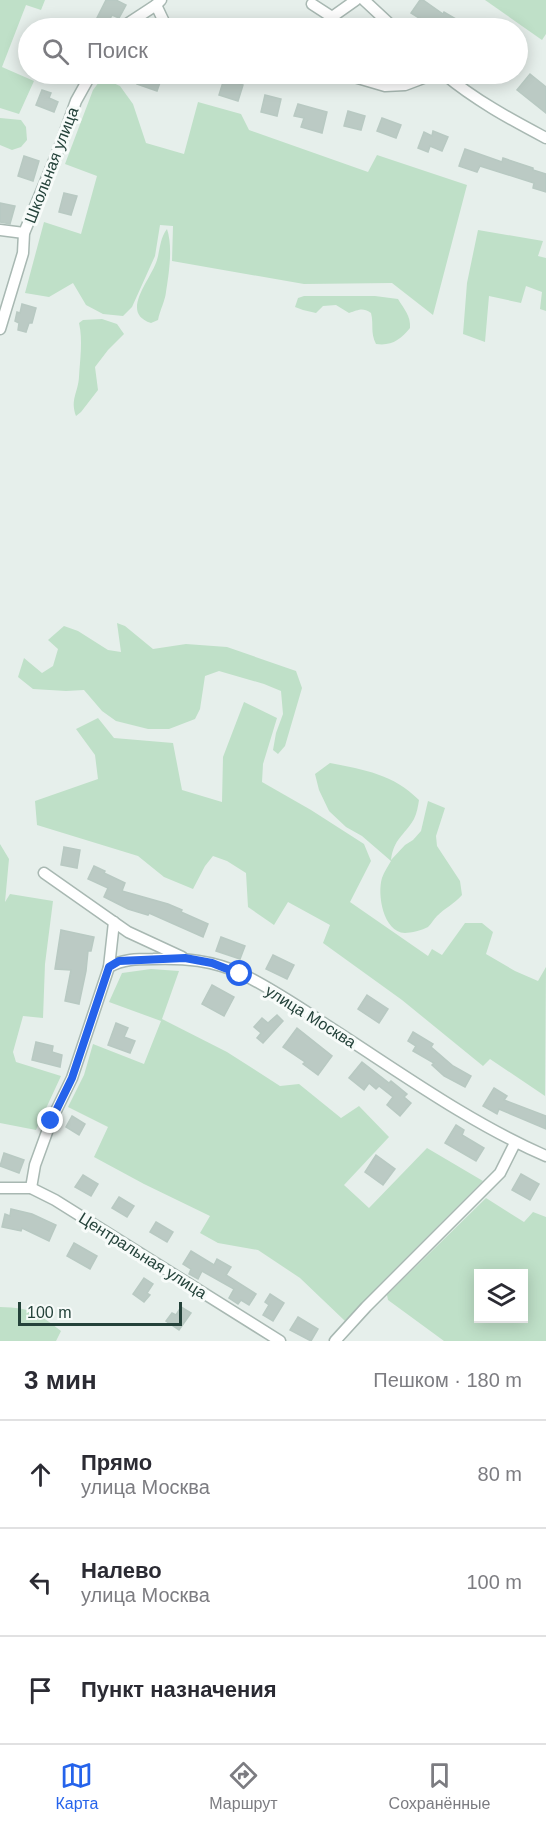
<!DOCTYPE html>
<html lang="ru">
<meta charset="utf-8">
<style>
body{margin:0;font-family:Helvetica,sans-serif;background:#f7f7f7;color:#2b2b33}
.controls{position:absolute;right:18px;bottom:18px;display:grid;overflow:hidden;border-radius:0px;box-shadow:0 3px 15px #0003}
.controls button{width:54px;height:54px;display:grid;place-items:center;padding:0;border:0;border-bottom:2px solid #e1e1e2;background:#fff;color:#2b2b33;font:30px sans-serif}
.scale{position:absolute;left:18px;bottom:15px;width:164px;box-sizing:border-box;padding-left:6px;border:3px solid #24423a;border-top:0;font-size:16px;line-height:21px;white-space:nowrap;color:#24423a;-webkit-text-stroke:4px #f7fbf9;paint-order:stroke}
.stop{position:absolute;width:18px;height:18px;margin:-14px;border:4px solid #2563eb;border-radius:50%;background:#fff}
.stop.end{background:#2563eb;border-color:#fff;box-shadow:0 2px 6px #0008}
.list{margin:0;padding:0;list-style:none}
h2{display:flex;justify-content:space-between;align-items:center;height:78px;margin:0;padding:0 24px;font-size:26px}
h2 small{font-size:20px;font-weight:400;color:#7c7c81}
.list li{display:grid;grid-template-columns:39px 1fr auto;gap:18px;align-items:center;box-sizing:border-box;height:108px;padding:0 24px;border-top:2px solid #e1e1e2}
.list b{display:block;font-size:22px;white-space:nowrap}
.list p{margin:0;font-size:20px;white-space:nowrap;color:#7c7c81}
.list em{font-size:20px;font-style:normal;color:#7c7c81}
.icon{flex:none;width:33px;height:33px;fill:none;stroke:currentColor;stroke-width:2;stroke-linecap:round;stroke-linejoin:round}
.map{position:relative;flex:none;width:546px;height:1341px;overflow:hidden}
.search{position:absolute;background:#fff;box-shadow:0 3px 15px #0003;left:18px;right:18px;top:18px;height:66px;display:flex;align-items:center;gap:15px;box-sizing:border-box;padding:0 21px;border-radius:33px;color:#7c7c81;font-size:22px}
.sheet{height:402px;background:#fff}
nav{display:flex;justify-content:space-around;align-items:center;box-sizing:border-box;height:84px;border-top:2px solid #e1e1e2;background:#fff;font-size:16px;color:#7c7c81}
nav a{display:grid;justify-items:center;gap:3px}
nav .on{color:#2563eb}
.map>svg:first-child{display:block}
.green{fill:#bfe0c8;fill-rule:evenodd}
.building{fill:#bbcac4;stroke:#b8c9c2;stroke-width:1.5}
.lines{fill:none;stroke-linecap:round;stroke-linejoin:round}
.minor-casing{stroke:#a8b8b2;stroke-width:13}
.minor{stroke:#fff;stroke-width:10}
.route{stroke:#2563eb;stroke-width:8}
.labels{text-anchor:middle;stroke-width:6;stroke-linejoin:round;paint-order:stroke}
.street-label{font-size:16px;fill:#24423a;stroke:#f7fbf9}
</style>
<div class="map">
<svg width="546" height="1341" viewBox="0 0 546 1341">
<rect width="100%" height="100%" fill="#e6efeb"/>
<g class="green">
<polygon points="0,0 45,0 41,10 26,5 2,67 34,81 19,114 0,108"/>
<polygon points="485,0 546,0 546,34 542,40"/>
<polygon points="102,78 120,86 133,104 146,143 184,154 198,102 241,114 249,130 368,172 377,155 467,185 433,315 392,283 304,284 172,261 173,226 160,225 155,256 132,307 123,316 103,314 86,305 73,283 49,297 25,293 44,222 81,234 97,176 65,164 93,90"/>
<polygon points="0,118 21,120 26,127 27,140 21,147 12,150 0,145"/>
<path d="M167,229c6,18 2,44 -1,63 -1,9 -6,18 -8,28l-7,3c-32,-10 0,-43 6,-63 3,-10 3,-22 10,-31z"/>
<polygon points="478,230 543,241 538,256 546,258 546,311 540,309 542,292 526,286 521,303 489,296 485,342 463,334 467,283"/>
<path d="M304,296h71l23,3c6,10 13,17 12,29 -10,12 -18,18 -34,16 -6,-12 -2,-19 -5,-31 -9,-6 -12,-3 -22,0l-13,-8 -13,1 -7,7 -13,-3 -8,-3 3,-9z"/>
<path d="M102,319l15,5 7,10 -16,16 -13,17 3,23 -17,22 -5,4c-6,-17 2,-23 3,-39 1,-17 4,-37 0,-54l4,-3z"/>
<polygon points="117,623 125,626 153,649 186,644 227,647 296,671 302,688 285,746 278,754 273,750 276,733 283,714 281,691 264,684 219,671 205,676 200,709 195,719 169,729 148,729 116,721 102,711 84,690 66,691 33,689 18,677 24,658 42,673 53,666 58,649 48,640 64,626 78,631 108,650 121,652"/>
<polygon points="244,702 277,718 263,764 262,782 311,810 364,844 371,861 350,902 428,956 432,949 442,955 465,923 482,923 493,932 486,954 515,971 538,981 546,967 545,1096 490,1059 483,1066 402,1000 323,943 330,925 288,902 274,925 248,907 246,873 227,861 213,856 205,866 193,889 164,877 138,856 37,825 35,801 98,779 95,755 76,729 98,718 114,738 173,743 182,790 222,802 223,757"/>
<path d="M330,763c35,7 63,11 89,37 -1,6 -2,13 -5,19 -10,17 -20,19 -23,41l14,-15 8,-5 8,-9 7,-30 17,7 -9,28 1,10 23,35 2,14c-8,9 -17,13 -25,21 -3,3 -6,8 -9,11 -5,3 -18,6 -23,6 -22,-1 -28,-39 -23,-55 2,-6 6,-12 9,-17l-29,-25 -16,-9 -17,-16 -10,-21 -4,-16z"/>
<polygon points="0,844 9,859 5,902 10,894 53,901 45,964 43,1018 23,1016 13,1052 16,1062 61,1076 36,1130 0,1123"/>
<polygon points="151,969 179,971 162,1019 227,1052 280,1086 299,1084 341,1118 359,1106 389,1137 344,1185 369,1208 427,1148 483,1181 383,1281 345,1321 300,1278 258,1250 218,1243 200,1233 210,1216 144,1184 94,1157 108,1127 68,1107 84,1075 93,1044 144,1064 161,1021 109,1002 122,973"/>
<path d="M486,1198l38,24 9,-10 13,5v124h-102l-56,-41 -1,-5zM478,1274h46v44h-46z"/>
<path d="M0,1307c33,1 36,5 61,24l-5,10h-56z"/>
</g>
<g class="building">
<polygon points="106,0 116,0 126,5 119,18 112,15 108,23 97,18"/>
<polygon points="420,0 423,0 443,14 444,12 461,22 456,28 435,28 411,13"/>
<polygon points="141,74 163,74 157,91 137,84"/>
<polygon points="530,74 546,87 546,113 517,90"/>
<polygon points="224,79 243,85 238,101 219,95"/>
<polygon points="42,90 51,93 49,98 58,102 54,112 36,105"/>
<polygon points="265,95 281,99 277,116 261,112"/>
<polygon points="298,104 327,112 322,133 301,127 304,118 294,116"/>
<polygon points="348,111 365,116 361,130 344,126"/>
<polygon points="382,118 401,125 396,138 377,131"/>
<polygon points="433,131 448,137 442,151 430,146 428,152 418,148 424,132 432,136"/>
<polygon points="465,149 502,162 503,158 533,168 533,170 546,174 546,192 533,188 534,183 480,166 477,172 459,166"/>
<polygon points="24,156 39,161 33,181 18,176"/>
<polygon points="64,193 77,196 71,215 59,212"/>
<polygon points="0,203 15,206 10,224 0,222"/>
<polygon points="22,304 36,308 32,323 29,323 26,332 18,330 19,323 15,321 17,312 20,313"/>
<polygon points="64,847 80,850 77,868 61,865"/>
<polygon points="94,866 105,871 104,873 125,883 122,891 168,904 182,910 181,912 208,924 203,937 149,913 148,915 128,909 104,897 108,888 88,879"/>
<polygon points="61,930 94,937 91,951 88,951 86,971 79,1004 65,1001 71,970 55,969"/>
<polygon points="221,937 245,946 240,959 216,951"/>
<polygon points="273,955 294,965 287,979 266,969"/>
<polygon points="212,985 234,997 224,1016 202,1004"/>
<polygon points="367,995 388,1009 379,1023 358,1009"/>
<polygon points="277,1015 283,1021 263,1043 257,1038 261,1033 254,1027 262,1018 268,1023"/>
<polygon points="116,1023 128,1028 124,1037 135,1041 130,1053 108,1045"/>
<polygon points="297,1028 332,1056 318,1075 303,1064 305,1062 283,1047"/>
<polygon points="413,1032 433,1044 431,1047 453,1066 471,1076 465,1087 444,1076 432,1065 434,1063 413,1051 416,1046 408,1041"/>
<polygon points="36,1042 53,1046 52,1052 62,1055 60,1067 32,1060"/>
<polygon points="362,1062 389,1083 391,1081 407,1094 404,1097 411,1103 400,1116 387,1105 393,1097 379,1086 376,1089 369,1083 364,1090 349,1078"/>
<polygon points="494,1088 507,1096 504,1100 546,1116 546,1129 499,1109 497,1114 483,1106"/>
<polygon points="72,1116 85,1124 79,1135 66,1127"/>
<polygon points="456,1125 464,1130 462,1135 484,1148 476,1161 445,1143"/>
<polygon points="4,1153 24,1160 19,1173 0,1166"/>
<polygon points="376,1155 395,1169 383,1185 365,1172"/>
<polygon points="521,1174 539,1184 530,1200 512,1190"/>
<polygon points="83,1175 98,1184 91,1196 75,1187"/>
<polygon points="119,1197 134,1206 127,1217 112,1208"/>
<polygon points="11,1209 32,1214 56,1225 49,1241 22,1228 21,1231 2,1227 5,1214 10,1216"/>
<polygon points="156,1222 173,1232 167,1242 150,1232"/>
<polygon points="74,1243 97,1256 90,1269 67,1256"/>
<polygon points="191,1251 214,1265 217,1259 231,1267 226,1275 256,1294 249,1305 241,1300 238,1304 229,1298 234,1289 202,1271 198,1279 189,1274 191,1269 183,1264"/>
<polygon points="144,1278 153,1284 147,1293 150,1295 144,1302 133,1294"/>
<polygon points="270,1294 284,1303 273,1321 263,1315 269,1305 265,1302"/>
<polygon points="181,1307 191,1313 179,1330 166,1321 172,1313 176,1315"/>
<polygon points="298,1317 318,1329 311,1341 290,1330"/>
</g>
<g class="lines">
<defs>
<g id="minor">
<polyline points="364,0 394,28"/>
<polyline points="312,4 332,17"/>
<polyline points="156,5 165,24 173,28"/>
<polyline points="121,28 156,5 161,0"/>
<polyline points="326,28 332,17 356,0"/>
<polyline points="344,74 385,86 405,85 434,74"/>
<path d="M444,74c31,26 66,45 102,64"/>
<polyline points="0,230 24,233"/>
<polyline points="0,329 23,253 24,233 58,151 76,101 91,74"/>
<polyline points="44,873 128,932 182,957"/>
<polyline points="109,967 114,922"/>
<polyline points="0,1188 31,1188 55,1200 280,1341"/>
<path d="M31,1188l4,-23 16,-44 21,-43 37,-111c14,-8 28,-8 44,-8 32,-1 59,1 89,15 31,15 60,35 89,54 70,45 139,95 215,128"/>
<polyline points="335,1341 366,1307 500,1173 515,1143"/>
</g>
</defs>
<use href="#minor" class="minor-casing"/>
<use href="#minor" class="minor"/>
</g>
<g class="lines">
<polyline class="route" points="51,1121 72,1078 109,967 119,961 185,958 212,963 240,974"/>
</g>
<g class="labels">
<g class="street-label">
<text transform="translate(51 165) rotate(-69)" y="6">Школьная улица</text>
<text transform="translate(311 1016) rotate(32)" y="6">улица Москва</text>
<text transform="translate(143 1255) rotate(32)" y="6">Центральная улица</text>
</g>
</g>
</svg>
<div class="controls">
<button><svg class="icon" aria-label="layers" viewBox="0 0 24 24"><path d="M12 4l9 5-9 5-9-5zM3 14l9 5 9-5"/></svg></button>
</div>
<div class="scale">100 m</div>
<div class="stop" style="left:240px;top:974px"></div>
<div class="stop end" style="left:51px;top:1121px"></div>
<div class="search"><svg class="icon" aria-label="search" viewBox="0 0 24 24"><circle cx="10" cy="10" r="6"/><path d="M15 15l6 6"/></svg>Поиск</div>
</div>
<section class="sheet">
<h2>3 мин<small>Пешком · 180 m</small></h2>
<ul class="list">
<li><svg class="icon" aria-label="ahead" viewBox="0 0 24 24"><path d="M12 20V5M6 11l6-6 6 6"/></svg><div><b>Прямо</b><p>улица Москва</p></div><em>80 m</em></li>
<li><svg class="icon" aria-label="left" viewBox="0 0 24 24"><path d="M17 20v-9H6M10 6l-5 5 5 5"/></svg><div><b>Налево</b><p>улица Москва</p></div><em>100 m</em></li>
<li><svg class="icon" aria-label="arrive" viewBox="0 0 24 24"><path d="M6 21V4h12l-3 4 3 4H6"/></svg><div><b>Пункт назначения</b></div></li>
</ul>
</section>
<nav>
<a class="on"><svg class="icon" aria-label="map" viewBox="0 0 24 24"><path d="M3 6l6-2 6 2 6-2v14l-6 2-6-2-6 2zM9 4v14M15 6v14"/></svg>Карта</a>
<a><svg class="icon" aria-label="directions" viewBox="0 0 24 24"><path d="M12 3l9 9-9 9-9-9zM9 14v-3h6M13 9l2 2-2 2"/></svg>Маршрут</a>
<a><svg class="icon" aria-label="saved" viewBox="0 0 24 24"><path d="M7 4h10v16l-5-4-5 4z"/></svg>Сохранённые</a>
</nav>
